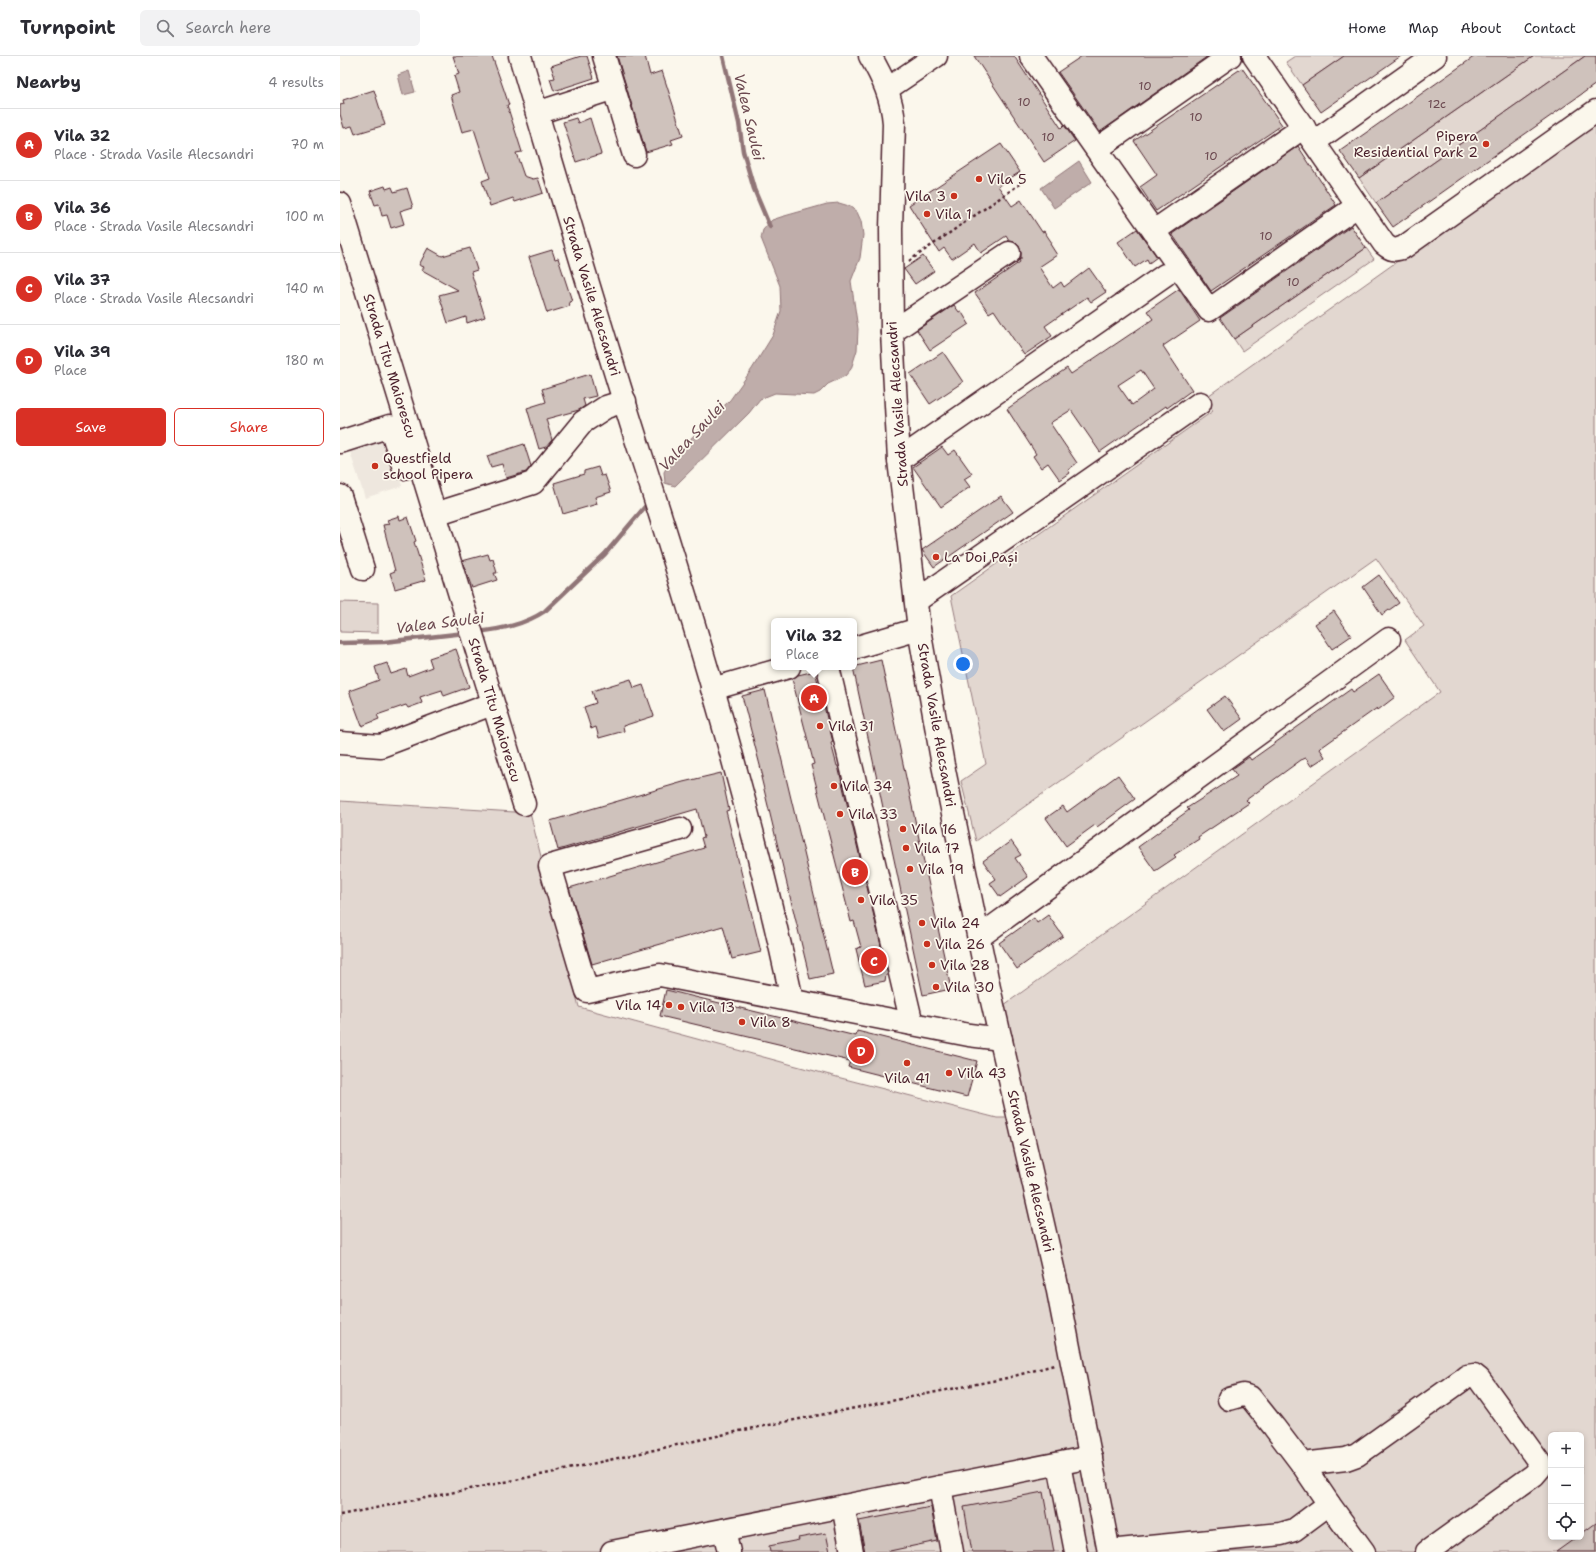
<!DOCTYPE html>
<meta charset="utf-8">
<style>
body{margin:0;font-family:"Shantell Sans",sans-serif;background:#f2f2f3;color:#2b2b33}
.controls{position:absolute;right:12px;bottom:12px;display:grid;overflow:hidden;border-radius:6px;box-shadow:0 2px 6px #0003}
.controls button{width:36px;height:36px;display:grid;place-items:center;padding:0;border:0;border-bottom:1px solid #e1e1e2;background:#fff;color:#2b2b33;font:20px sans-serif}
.you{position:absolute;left:623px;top:608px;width:14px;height:14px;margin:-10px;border:3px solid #fff;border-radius:50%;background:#1a73e8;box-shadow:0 0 0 6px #1a73e833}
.badge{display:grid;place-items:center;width:26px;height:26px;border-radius:50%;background:#d93025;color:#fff;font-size:13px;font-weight:700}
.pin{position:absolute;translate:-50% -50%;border:2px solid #fff;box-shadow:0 1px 4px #0006}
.popup{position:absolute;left:431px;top:562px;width:86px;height:52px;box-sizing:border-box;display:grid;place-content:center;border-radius:6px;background:#fff;filter:drop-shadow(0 1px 3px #0005);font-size:13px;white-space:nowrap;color:#7c7c81}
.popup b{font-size:15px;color:#2b2b33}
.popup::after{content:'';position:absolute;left:50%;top:100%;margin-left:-8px;border:8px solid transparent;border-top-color:#fff}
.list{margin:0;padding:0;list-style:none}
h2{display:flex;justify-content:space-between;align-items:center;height:52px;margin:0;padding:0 16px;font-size:17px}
h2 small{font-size:13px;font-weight:400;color:#7c7c81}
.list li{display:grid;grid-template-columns:26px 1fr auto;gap:12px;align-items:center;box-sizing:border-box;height:72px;padding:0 16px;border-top:1px solid #e1e1e2}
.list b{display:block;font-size:15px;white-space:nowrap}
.list p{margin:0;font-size:13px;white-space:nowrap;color:#7c7c81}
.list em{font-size:13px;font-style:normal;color:#7c7c81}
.actions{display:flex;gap:8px;padding:12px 16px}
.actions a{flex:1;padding:9px 0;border:1px solid #d93025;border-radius:6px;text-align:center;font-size:14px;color:#d93025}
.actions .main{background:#d93025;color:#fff}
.icon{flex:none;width:22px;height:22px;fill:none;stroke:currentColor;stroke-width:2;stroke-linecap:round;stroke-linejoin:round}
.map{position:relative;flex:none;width:1256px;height:1496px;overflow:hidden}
header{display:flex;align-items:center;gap:24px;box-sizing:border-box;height:56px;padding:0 20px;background:#fff;border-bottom:1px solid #e1e1e2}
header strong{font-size:19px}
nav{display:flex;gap:22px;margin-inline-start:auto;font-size:14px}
.search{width:280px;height:36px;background:#f2f2f3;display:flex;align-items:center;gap:10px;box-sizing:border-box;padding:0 14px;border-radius:6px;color:#7c7c81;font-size:15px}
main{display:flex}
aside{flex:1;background:#fff}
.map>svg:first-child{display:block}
.built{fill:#eee7de}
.green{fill:#e2d7d0;stroke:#967b7e;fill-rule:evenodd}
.water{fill:#bfadaa;stroke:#907477}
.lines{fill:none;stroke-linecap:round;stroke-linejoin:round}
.stream{stroke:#907477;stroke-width:4.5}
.building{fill:#cfc2bc;stroke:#4a1f2b;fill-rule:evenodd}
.minor-casing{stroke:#4a1f2b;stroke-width:25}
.path{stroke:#4a1f2b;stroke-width:2.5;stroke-dasharray:3 3;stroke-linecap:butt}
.minor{stroke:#fbf7ec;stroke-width:22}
.poi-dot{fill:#c8321e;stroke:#fbf7ec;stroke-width:1.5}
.labels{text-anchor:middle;stroke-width:3.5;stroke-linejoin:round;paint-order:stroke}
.number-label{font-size:12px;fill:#6b484f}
.poi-label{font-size:14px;fill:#4a1f2b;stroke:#fbf7ec;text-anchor:start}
.street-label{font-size:14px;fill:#4a1f2b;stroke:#fbf7ec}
.water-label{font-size:15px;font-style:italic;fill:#6d4a51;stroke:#fbf7ec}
</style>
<header>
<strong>Turnpoint</strong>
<div class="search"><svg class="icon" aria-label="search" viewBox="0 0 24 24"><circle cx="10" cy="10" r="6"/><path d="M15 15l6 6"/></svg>Search here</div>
<nav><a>Home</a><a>Map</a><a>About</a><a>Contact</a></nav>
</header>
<main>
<aside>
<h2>Nearby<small>4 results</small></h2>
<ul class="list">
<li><span class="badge">A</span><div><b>Vila 32</b><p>Place · Strada Vasile Alecsandri</p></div><em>70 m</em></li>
<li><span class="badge">B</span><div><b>Vila 36</b><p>Place · Strada Vasile Alecsandri</p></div><em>100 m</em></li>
<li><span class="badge">C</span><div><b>Vila 37</b><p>Place · Strada Vasile Alecsandri</p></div><em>140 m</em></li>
<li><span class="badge">D</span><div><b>Vila 39</b><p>Place</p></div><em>180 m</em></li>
</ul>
<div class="actions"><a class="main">Save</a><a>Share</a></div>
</aside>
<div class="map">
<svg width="1256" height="1496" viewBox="0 0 1256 1496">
<rect width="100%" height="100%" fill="#fbf7ec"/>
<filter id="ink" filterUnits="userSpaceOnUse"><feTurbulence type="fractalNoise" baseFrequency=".025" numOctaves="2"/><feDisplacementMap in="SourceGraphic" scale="8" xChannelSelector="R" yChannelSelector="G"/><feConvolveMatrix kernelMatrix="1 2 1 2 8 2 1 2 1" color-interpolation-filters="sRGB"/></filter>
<g filter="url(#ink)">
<polygon class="built" points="45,378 62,430 25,442 8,390"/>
<g class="green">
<polygon points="955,0 1004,0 962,29 946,6"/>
<polygon points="1194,0 1245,0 1036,147 1019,122"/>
<path d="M1256,64v1432h-1256v-751l190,12 49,194 258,70 160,41h33l-26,-113 436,-313 -35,-52 19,-14 -48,-68 -400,283 -15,-60 25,-17 -35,-168 262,-185 -8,-13zM1211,1379h30v102h-30z"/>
<polygon points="1026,192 1034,203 902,295 894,283"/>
<polygon points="0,546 38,547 38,577 0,576"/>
</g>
<g class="water">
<polygon points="69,15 75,36 63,39 58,19"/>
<polygon points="739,105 752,126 714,152 701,132"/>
<polygon points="499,147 509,150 517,156 521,165 523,179 520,202 511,225 518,273 517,294 511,313 505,320 488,328 480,336 474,339 435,337 420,343 409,357 335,430 325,427 324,416 334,399 390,344 412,313 433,279 441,255 440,230 421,182 423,174 432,164 441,161 487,148"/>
</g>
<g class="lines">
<g class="stream">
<polyline points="383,0 399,67 403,95 414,133 430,171"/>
<path d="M137,576c24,-3 47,-7 68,-21l60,-57 44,-52"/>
<polyline points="0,587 44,586 125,577"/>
</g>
</g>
<g class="building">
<polygon points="113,0 152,0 164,34 169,49 167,49 182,96 176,97 184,120 193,123 198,122 203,137 175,146 173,142 150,150 142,125 150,122 134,73 122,76 111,39 119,36 114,20 119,18"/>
<polygon points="241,0 247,0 254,22 214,35 210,23 215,22 211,10"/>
<polygon points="277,0 305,0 310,19 322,15 343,80 331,84 333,88 306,96"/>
<polygon points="634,0 674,0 721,72 724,69 735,85 704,106"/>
<polygon points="742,0 868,0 760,76 718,16"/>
<polygon points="1004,0 1061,0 981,56 962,29"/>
<polygon points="1135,0 1194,0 1019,122 1000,95"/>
<polygon points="1245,0 1256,0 1256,28 1053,171 1036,147"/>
<polygon points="902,12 942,69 816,155 800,131 817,119 794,85"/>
<polygon points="34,34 45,69 15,78 12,70 4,72 0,58 0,49 4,48 3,44"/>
<polygon points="236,62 238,67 250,62 261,98 236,106 223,66"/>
<polygon points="661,88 680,116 658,130 672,150 681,144 702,176 704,175 712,187 710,188 717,199 699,211 713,232 721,226 724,231 749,212 766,236 751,246 747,241 705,270 712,280 684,299 654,254 649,257 635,237 680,206 679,204 681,203 681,197 679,190 675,186 669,185 666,180 641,197 635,187 612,203 604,192 599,196 569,149"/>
<polygon points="958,90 996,149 871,235 832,178"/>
<polygon points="45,130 46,133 52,131 54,136 67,132 73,151 60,155 64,168 51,172 47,159 42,160 39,148 35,149 30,135"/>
<polygon points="1011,170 1026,192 894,283 880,262"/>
<polygon points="797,173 817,201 809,207 807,203 795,211 778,186"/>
<polygon points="88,192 102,200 130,192 137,214 131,216 145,261 127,267 126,261 108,267 99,239 118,234 82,214 84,211 79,209"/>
<polygon points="212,194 215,203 218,202 232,245 229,246 230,250 207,257 189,201"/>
<polygon points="583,200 594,215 575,228 564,213"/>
<path d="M839,233l21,32 -37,25 29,44 -25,18 -1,-2 -66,46 -29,-42 -21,13 27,40 -9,7 2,3 -10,7 -12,-17 -7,5 -8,-12 3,-2 -29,-45 60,-41 4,6 82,-55 -6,-8zM801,314l13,19 -22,16 -14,-20z"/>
<polygon points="614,249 619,256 621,255 629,268 590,294 577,274"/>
<polygon points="603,296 623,326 590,348 570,318"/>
<polygon points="250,318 256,340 243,343 245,350 239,354 206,363 212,384 206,391 199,393 187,352 206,346 202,333"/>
<polygon points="184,388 191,410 186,416 166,422 162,408 151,411 147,400"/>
<polygon points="602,391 608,399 615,394 632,418 624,423 630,431 601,451 573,411"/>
<polygon points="258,411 261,420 265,419 271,436 255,441 257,448 223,458 214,427 244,418 244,415"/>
<polygon points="661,440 673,456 594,511 582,494"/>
<polygon points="59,460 60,464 68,461 76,485 74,486 86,524 55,533 50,517 55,515 43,469 49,468 47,464"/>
<polygon points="148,498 150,504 153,503 157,517 154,517 157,524 132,532 122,505"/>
<polygon points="1039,519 1059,547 1042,559 1023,531"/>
<polygon points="994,555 1011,580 992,593 975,568"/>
<polygon points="116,593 129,631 104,640 102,634 80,641 82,647 68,652 66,649 37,659 39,663 22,670 9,635 39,624 35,611 47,607 51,618 66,613 68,620 92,611 89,602"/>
<polygon points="541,604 611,933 583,939 513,611"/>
<polygon points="475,615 493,686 491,687 497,710 498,710 548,919 546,919 545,925 525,929 516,893 521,891 514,865 511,866 471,709 474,708 452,623 458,619"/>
<polygon points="1039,618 1055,641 1038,654 1037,652 982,691 980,693 985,701 971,710 966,702 961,704 906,744 909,747 858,781 859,783 834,799 836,801 815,815 798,791 849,754 847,752 897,720 892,713 909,701 911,704 1011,633 1013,636"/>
<polygon points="291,623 294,632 303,629 314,660 283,670 284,675 259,682 256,671 251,673 244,651 256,647 252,635"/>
<polygon points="425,634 493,918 470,923 421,721 423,721 402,640"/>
<polygon points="885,640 902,663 884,676 867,653"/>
<polygon points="381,717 389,754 386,755 421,896 392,903 383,870 252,908 229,832 364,792 361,782 364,781 357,753 218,794 210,765 343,726"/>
<polygon points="778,719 795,743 757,771 755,769 726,790 706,762 723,750 727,756"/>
<polygon points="671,785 681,799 675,802 688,821 660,841 650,827 656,823 643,805"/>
<polygon points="708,859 723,880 677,913 659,887 694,862 697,867"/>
<polygon points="326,934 516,980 517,975 637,1005 627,1041 508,1011 510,1005 320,960"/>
<polygon points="703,1436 714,1496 632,1496 624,1451"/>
<polygon points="591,1451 597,1485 545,1496 525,1496 519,1465"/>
<polygon points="1256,1467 1256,1496 1216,1496 1237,1481 1241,1481 1241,1478"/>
<polygon points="486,1477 490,1496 430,1496 429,1490 459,1484 458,1482"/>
</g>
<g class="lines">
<defs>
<g id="minor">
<path d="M180,0c41,137 81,275 125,411 56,176 109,353 147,533"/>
<polyline points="264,0 294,99"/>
<path d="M530,0c13,22 22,42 24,67l-3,106 1,103 7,128 20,169 24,136 46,223 67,293 53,271"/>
<polyline points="691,0 869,254 1017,150"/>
<path d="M914,0l130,188c7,6 11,7 20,3l192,-136"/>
<polyline points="547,33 596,0"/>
<polyline points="197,57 274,32"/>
<polyline points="974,86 1095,0"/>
<polyline points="757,93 890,0"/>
<polyline points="0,148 184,748"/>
<polyline points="814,175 964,71"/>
<polyline points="552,276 669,197"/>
<polyline points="0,386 50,370 64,412 79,407"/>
<polyline points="559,404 825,219"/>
<polyline points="0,440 23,513"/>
<polyline points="95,458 193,427 243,366 266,351 285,345"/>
<polyline points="576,545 860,347"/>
<polyline points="514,592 579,573"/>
<polyline points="488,611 572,968"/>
<polyline points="372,633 449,611"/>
<polyline points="0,687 41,690 152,648"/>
<polyline points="340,773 210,810 247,935 320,919 629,979 661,983"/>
<polyline points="639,881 1049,583"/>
<polyline points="889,1343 903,1339 910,1341 934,1371 962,1408 1006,1403 1017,1399 1122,1324 1127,1320 1134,1319 1139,1323 1199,1406 1200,1412 1194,1419 1087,1496"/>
<polyline points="719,1408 736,1496"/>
<polyline points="600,1431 612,1496"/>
<polyline points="989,1448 1024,1496"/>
<polyline points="503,1450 512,1496"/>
<polyline points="384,1474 389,1496"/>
<polyline points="769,1495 941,1478 954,1474 989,1448 962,1408"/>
<polyline points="272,1496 751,1401"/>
</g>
</defs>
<use href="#minor" class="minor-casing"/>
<g class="path">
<polyline points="569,205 683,126"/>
<polyline points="0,1459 215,1416 404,1374 667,1322 714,1309"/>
</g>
<use href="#minor" class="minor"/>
</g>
</g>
<g class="poi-dot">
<circle cx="1146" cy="88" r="4"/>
<circle cx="639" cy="123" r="4"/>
<circle cx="614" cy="140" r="4"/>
<circle cx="587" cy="158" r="4"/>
<circle cx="35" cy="410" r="4"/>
<circle cx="596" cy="501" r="4"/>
<circle cx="480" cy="670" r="4"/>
<circle cx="494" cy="730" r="4"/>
<circle cx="500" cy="758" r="4"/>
<circle cx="563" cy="773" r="4"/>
<circle cx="566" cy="792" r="4"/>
<circle cx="570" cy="813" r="4"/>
<circle cx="521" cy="844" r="4"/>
<circle cx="582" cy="867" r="4"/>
<circle cx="587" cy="888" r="4"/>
<circle cx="592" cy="909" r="4"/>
<circle cx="596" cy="931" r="4"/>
<circle cx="329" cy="949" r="4"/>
<circle cx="341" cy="951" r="4"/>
<circle cx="402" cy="966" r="4"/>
<circle cx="567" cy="1007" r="4"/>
<circle cx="609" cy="1017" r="4"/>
</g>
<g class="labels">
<g class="number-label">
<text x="805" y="34">10</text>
<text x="684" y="50">10</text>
<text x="1097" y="52">12c</text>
<text x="856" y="65">10</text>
<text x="708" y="85">10</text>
<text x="871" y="104">10</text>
<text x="926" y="184">10</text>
<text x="953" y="230">10</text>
</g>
<g class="poi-label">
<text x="1138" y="85" text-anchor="end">Pipera<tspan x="1138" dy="16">Residential Park 2</tspan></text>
<text x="647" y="128">Vila 5</text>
<text x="606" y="145" text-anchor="end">Vila 3</text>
<text x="595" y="163">Vila 1</text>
<text x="43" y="407">Questfield<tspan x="43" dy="16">school Pipera</tspan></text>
<text x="604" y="506">La Doi Pași</text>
<text x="488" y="675">Vila 31</text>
<text x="502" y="735">Vila 34</text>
<text x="508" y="763">Vila 33</text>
<text x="571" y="778">Vila 16</text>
<text x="574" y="797">Vila 17</text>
<text x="578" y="818">Vila 19</text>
<text x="529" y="849">Vila 35</text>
<text x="590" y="872">Vila 24</text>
<text x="595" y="893">Vila 26</text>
<text x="600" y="914">Vila 28</text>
<text x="604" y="936">Vila 30</text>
<text x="321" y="954" text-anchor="end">Vila 14</text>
<text x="349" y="956">Vila 13</text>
<text x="410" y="971">Vila 8</text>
<text x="617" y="1022">Vila 43</text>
<text x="567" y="1027" text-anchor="middle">Vila 41</text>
</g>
<g class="street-label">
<text transform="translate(252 240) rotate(73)" y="5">Strada Vasile Alecsandri</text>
<text transform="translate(50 310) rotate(73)" y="5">Strada Titu Maiorescu</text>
<text transform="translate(557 348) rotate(-94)" y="5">Strada Vasile Alecsandri</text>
<text transform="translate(155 654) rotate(73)" y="5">Strada Titu Maiorescu</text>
<text transform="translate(597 669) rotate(80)" y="5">Strada Vasile Alecsandri</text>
<text transform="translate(691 1115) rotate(77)" y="5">Strada Vasile Alecsandri</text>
</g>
<g class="water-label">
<text transform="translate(409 61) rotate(77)" y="5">Valea Saulei</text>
<text transform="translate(352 380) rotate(-47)" y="5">Valea Saulei</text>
<text transform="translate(100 567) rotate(-7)" y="5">Valea Saulei</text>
</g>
</g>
</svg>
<div class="controls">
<button>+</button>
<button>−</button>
<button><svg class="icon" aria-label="locate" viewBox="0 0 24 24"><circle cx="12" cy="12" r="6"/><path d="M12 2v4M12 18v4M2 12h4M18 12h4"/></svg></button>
</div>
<div class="you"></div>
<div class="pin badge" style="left:474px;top:642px">A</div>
<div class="popup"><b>Vila 32</b>Place</div>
<div class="pin badge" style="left:515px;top:816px">B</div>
<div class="pin badge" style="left:534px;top:905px">C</div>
<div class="pin badge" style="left:521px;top:995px">D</div>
</div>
</main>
